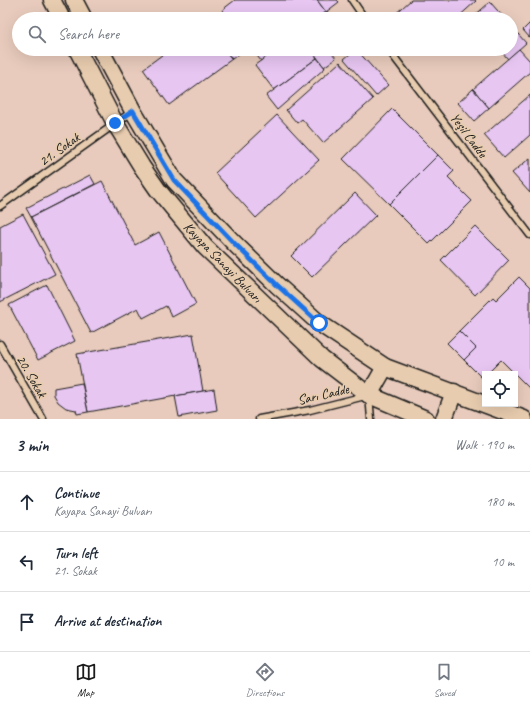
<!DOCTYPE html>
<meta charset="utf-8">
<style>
body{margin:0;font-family:Caveat,sans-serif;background:#f6f6f7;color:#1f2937}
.controls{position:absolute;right:12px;bottom:12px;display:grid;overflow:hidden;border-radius:0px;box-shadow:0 4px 16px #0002}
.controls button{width:36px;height:36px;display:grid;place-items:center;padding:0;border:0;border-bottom:1px solid #e0e1e3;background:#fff;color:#1f2937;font:20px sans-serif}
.stop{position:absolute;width:12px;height:12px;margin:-9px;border:3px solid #1a73e8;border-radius:50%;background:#fff}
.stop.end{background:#1a73e8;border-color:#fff;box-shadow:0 1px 4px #0008}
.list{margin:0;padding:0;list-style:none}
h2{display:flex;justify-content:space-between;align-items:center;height:52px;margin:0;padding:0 16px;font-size:17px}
h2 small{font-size:13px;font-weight:400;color:#747a83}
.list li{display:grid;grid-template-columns:26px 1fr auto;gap:12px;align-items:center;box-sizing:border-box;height:60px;padding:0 16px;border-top:1px solid #e0e1e3}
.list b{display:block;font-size:15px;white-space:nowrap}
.list p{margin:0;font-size:13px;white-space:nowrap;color:#747a83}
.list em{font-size:13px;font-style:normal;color:#747a83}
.icon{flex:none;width:22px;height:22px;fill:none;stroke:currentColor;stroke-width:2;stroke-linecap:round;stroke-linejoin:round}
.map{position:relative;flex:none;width:530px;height:419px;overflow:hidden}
.search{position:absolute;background:#fff;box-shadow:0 4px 16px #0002;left:12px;right:12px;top:12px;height:44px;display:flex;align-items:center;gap:10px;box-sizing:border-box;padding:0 14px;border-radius:22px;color:#747a83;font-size:15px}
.sheet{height:232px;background:#fff}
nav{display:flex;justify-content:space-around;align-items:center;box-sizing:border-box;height:56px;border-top:1px solid #e0e1e3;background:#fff;font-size:11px;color:#747a83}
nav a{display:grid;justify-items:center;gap:2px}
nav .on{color:#1c1c1c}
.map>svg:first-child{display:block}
.building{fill:#e7c6f2;stroke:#1c1c1c}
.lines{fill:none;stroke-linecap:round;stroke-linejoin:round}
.lane-casing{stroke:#1c1c1c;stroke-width:9}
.secondary-casing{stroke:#1c1c1c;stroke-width:19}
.lane{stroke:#e8ccaf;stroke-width:6}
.secondary{stroke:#e8ccaf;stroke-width:16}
.route{stroke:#1a73e8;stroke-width:5}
.labels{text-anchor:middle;stroke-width:3.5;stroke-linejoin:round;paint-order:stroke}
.street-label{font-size:14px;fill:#1c1c1c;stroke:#e8ccaf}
</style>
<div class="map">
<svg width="530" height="419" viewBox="0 0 530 419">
<rect width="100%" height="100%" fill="#e8cbbc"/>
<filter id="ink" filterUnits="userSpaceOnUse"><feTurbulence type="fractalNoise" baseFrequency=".025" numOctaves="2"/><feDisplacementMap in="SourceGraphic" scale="8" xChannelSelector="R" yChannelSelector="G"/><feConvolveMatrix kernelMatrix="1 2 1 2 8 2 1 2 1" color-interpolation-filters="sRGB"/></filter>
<g filter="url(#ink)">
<g class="building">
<polygon points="235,0 317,0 326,12 317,19 229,19 222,10"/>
<polygon points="317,0 337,0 339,2 326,12"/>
<polygon points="411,0 475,0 476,1 456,19 395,19 393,16"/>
<polygon points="490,2 505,19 473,19 472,18"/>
<polygon points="327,11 332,19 317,19 326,12"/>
<polygon points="530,23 530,38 523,30"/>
<polygon points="511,26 526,43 508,59 499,49 511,49"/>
<polygon points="170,49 224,49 232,59 169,105 143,69"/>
<polygon points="224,49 235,49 239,54 232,59"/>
<polygon points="252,49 277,49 261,61"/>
<polygon points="277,49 311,49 317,58 274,90 255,65"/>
<polygon points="311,49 329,49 336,58 324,67"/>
<polygon points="356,49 388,85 376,96 344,59"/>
<polygon points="519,49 530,61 530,72 489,108 473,89"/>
<polygon points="317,58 325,68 277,110 266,96"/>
<polygon points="340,62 373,99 323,143 302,119 297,123 286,110"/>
<polygon points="473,89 489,108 474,121 458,103"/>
<polygon points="530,95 530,135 504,158 484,135"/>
<polygon points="392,109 438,155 389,204 343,159"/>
<polygon points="277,115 319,160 256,218 215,173"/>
<polygon points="438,155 454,171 448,177 472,201 429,244 389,204"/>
<polygon points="530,158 530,193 512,173"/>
<polygon points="90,175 95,184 31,217 26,208"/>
<polygon points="102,181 135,245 159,232 196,304 172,317 166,306 143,318 138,308 91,333 31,217"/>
<polygon points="355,193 376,215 312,277 291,256"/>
<polygon points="23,214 55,274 0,302 0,226"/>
<polygon points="475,226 509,260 475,295 441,260"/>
<polygon points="519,277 530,288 530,389 501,360 487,374 485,374 485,376 483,379 464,360 476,348 459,331 493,297 496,300"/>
<polygon points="47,285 75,341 38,360 9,305"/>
<polygon points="459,331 476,348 464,360 447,343"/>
<polygon points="193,334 203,391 88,412 77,354"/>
<polygon points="82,383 88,412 77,414 76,410 66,408 58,402 54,395 54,388"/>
<polygon points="214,389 217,410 179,417 175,396"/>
</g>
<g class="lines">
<defs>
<g id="lane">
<polyline points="352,0 365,19"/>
<polyline points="388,49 530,235"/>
<polyline points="0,206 133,111"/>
<polyline points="0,344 43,419"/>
<polyline points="259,419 310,410 369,395 371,419"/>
</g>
<g id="secondary">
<polyline points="52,0 62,19"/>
<polyline points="74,0 84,19"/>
<polyline points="77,49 115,123 142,167 158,190 205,247 322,359 369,395 426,419"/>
<polyline points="100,49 133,111 174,180 235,244 277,285 319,323 385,367 524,419"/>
<polyline points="369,395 385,367"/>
<polyline points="444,419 454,392"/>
</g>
</defs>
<use href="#lane" class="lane-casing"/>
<use href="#secondary" class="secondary-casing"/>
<use href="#lane" class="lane"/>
<use href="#secondary" class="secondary"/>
</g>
</g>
<g class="lines" filter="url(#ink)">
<polyline class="route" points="115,123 133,111 174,180 235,244 277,285 319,323"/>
</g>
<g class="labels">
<g class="street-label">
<text transform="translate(469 135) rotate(53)" y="5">Yeşil Cadde</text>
<text transform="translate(59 149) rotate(-36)" y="5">21. Sokak</text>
<text transform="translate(223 262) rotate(46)" y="5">Kayapa Sanayi Bulvarı</text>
<text transform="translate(32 376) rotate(60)" y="5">20. Sokak</text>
<text transform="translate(323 394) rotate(-13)" y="5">Sarı Cadde</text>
</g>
</g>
</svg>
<div class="controls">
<button><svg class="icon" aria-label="locate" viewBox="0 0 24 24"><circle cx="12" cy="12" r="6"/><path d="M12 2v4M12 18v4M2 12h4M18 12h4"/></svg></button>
</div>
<div class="stop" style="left:319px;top:323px"></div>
<div class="stop end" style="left:115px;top:123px"></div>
<div class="search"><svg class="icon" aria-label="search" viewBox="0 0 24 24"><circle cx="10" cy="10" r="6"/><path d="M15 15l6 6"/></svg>Search here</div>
</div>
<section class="sheet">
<h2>3 min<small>Walk · 190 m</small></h2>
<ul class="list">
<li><svg class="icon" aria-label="ahead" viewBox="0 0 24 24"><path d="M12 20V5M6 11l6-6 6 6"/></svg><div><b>Continue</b><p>Kayapa Sanayi Bulvarı</p></div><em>180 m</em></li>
<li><svg class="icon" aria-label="left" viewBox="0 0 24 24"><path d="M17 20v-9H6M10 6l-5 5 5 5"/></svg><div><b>Turn left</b><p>21. Sokak</p></div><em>10 m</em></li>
<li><svg class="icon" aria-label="arrive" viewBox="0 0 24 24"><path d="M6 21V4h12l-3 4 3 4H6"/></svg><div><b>Arrive at destination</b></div></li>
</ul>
</section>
<nav>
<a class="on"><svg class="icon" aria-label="map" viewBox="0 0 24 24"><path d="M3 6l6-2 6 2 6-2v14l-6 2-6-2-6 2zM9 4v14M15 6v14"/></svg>Map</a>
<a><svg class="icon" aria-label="directions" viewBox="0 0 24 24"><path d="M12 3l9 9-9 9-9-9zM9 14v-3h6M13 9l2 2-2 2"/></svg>Directions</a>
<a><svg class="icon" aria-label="saved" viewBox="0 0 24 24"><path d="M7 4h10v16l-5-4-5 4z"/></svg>Saved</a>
</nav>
